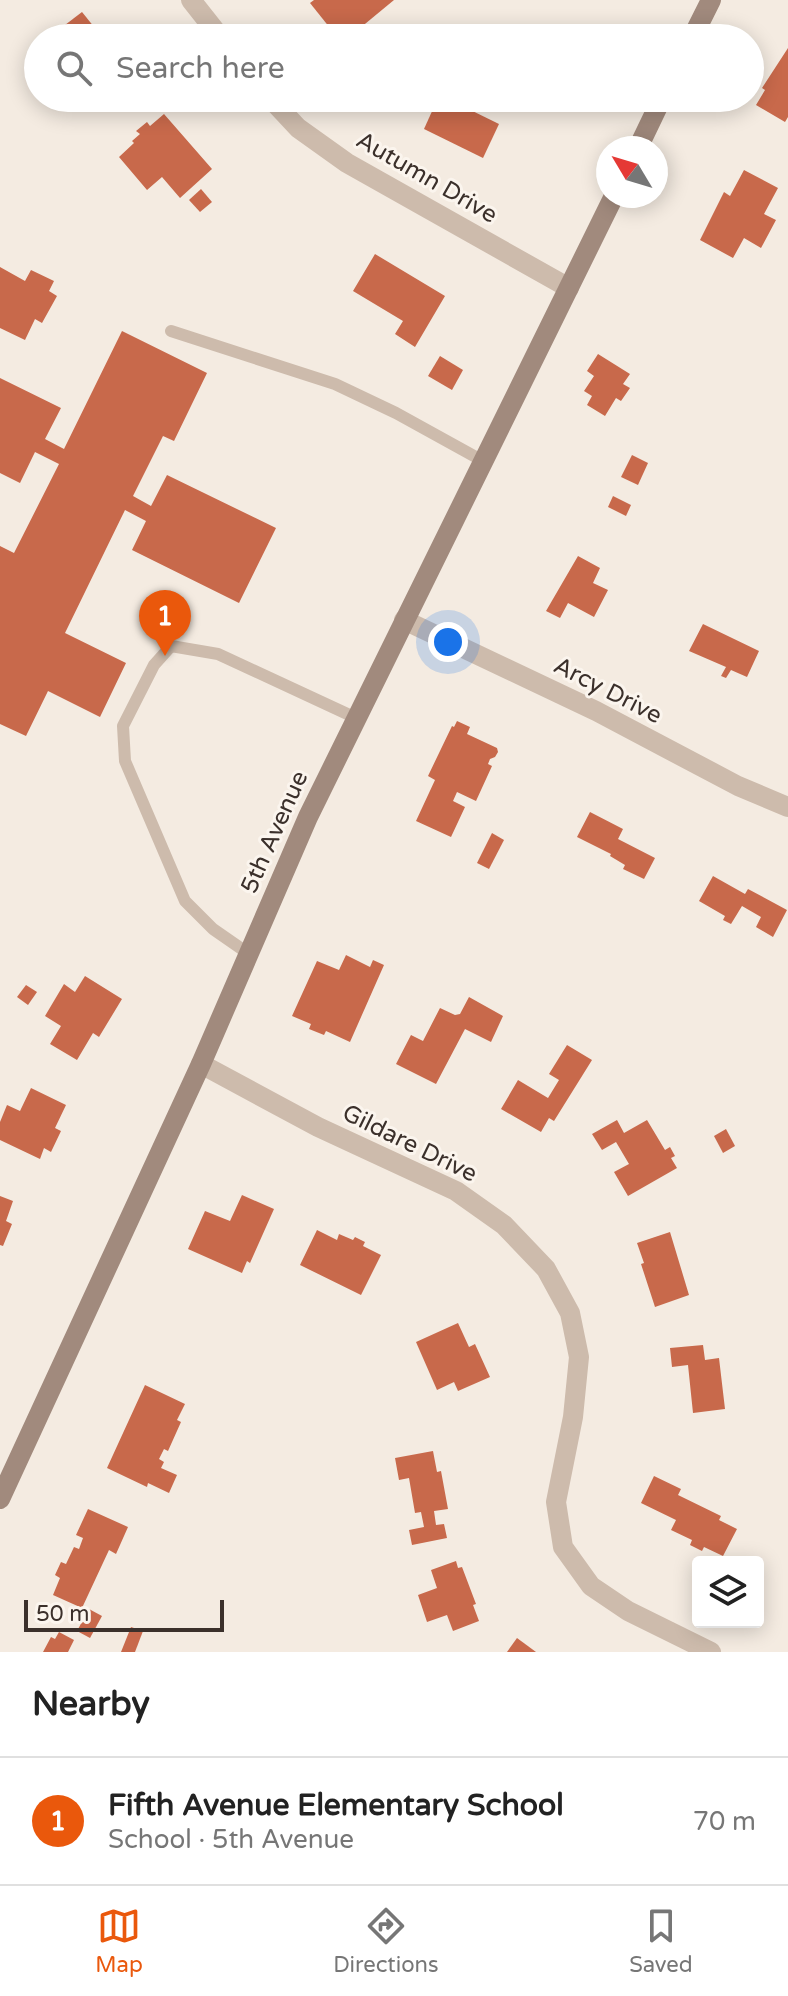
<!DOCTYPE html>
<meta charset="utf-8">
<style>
body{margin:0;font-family:"Varela Round",sans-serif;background:#f2f2f2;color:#222}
.controls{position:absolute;right:24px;bottom:24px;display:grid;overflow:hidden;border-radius:8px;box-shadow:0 4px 20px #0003}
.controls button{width:72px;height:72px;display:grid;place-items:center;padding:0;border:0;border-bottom:2px solid #e0e0e0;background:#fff;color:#222;font:40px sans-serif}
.compass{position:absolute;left:596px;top:136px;width:72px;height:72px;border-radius:50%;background:#fff;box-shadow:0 4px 20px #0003;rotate:308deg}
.scale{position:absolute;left:24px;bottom:20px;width:200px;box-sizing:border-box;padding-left:8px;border:4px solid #3b302b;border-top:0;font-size:22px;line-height:28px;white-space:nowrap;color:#3b302b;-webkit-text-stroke:6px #fbf5ee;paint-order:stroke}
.you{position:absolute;left:448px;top:642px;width:28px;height:28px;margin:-20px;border:6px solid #fff;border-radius:50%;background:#1a73e8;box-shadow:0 0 0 12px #1a73e833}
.badge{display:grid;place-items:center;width:52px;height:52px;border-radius:50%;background:#ea580c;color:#fff;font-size:26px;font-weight:700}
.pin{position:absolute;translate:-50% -66px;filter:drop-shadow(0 2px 4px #0008)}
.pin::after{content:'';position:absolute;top:42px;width:28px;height:24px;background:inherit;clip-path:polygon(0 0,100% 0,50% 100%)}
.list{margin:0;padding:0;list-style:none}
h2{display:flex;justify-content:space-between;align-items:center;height:104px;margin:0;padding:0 32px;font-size:34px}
h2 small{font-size:26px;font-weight:400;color:#767676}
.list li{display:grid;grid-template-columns:52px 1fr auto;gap:24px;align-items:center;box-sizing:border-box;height:128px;padding:0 32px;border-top:2px solid #e0e0e0}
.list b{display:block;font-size:30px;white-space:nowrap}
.list p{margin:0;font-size:26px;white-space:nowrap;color:#767676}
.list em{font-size:26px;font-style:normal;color:#767676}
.icon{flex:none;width:44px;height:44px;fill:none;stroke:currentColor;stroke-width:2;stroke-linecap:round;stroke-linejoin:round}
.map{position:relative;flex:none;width:788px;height:1652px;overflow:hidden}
.search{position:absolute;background:#fff;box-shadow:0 4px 20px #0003;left:24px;right:24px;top:24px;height:88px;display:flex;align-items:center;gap:20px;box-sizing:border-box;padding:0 28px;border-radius:44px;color:#767676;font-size:30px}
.sheet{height:232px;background:#fff}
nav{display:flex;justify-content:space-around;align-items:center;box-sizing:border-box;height:112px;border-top:2px solid #e0e0e0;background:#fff;font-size:22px;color:#767676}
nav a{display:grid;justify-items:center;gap:4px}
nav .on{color:#ea580c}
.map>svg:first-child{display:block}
.building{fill:#c8694b}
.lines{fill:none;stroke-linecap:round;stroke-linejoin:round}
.lane{stroke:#cdbbac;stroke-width:12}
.street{stroke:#cdbbac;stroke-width:20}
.secondary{stroke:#a18a7d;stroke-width:20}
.labels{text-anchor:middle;stroke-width:6;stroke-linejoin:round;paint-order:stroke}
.street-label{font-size:24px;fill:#3b302b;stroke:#fbf5ee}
</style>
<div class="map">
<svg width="788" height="1652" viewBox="0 0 788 1652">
<rect width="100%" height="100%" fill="#f4ebe1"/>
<g class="building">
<polygon points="314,0 394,0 348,38 338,38 310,3"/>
<polygon points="82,12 103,38 48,38"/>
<polygon points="38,46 38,65 29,53"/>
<polygon points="788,48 788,117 785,122 756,105 765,90 762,88"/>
<polygon points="438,98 446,98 499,124 483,158 424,129"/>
<polygon points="461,98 492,98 485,111"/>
<polygon points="164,114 212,169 180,198 162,177 147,190 119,157 134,143 132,141 140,134 136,131 147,122 150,126"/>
<polygon points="744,170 778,188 764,214 776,220 761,248 744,238 733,258 700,240 724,192 730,196"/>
<polygon points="201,189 212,202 200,212 189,200"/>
<polygon points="375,254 445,296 415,347 395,334 403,321 353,291"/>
<polygon points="0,267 25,281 31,270 54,281 49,291 57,296 42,323 35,319 25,340 0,328"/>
<polygon points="122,331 207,373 174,441 163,436 133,496 151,506 167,475 276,528 239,603 132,550 146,521 125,510 65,633 126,663 100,717 48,691 26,736 0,724 0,546 14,553 59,464 35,452 20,483 0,473 0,378 61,408 45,439 64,449"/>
<polygon points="598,354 630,374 623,384 630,388 621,401 616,398 605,416 587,405 592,396 584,391 594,376 587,371"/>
<polygon points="440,356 463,370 452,390 428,376"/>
<polygon points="632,455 648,463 638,485 621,477"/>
<polygon points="613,496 631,505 626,516 608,507"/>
<polygon points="578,556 600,568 593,583 608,590 594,617 568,603 560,618 546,611"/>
<polygon points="703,624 759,651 747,677 731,670 726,678 721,676 726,667 689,651"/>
<polygon points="457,721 470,727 467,734 497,748 498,752 495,757 490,759 488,764 492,766 476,801 457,792 453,801 465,807 451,837 416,821 435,780 428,776 452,726 454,727"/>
<polygon points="590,812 623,829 618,839 655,858 644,879 623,869 625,865 610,856 611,854 577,837"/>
<polygon points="492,833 504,840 489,869 477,863"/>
<polygon points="713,876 745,894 748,889 787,910 773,937 756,927 761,917 742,906 731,924 723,920 725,916 699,901"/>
<polygon points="346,955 370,967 373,960 384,965 350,1042 326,1031 324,1035 309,1029 311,1024 292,1016 317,961 339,970"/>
<polygon points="85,976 122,999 99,1037 93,1033 77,1060 50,1044 61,1026 45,1016 64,984 75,992"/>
<polygon points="26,985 37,992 28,1005 17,997"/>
<polygon points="469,997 503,1016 491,1042 465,1029 436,1084 396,1064 411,1035 423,1041 440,1008 455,1015 460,1014"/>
<polygon points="567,1045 592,1060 554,1121 549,1118 541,1132 501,1109 518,1080 548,1098 559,1080 549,1074"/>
<polygon points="31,1088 66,1105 55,1128 61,1131 51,1152 44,1148 40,1159 0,1140 0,1122 7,1105 20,1111"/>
<polygon points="617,1120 624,1133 647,1120 665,1150 670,1147 675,1156 671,1158 677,1168 628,1196 614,1172 629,1164 616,1142 602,1150 592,1134"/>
<polygon points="726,1129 735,1146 723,1153 714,1136"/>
<polygon points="242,1195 274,1209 250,1263 247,1261 242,1273 188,1249 205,1211 230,1221"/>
<polygon points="0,1196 13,1201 6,1221 12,1224 3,1246 0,1245"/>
<polygon points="317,1230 337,1240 339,1234 353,1240 355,1237 365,1242 363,1246 381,1255 361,1295 300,1265"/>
<polygon points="670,1232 689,1295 655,1307 641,1264 644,1263 637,1243"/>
<polygon points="458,1323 469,1347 475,1344 490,1377 458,1391 454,1382 437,1390 416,1342"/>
<polygon points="703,1345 705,1360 719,1358 725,1409 693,1413 688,1365 672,1367 670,1348"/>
<polygon points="145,1385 185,1404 177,1420 181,1422 168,1451 164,1449 159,1459 164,1462 161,1468 177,1475 169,1493 148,1483 147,1487 107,1468"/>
<polygon points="433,1451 437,1472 441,1471 448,1509 434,1511 436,1525 444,1524 447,1538 412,1545 409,1530 424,1527 421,1512 415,1513 409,1478 399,1480 395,1458"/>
<polygon points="654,1476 681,1489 678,1495 721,1516 719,1520 737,1529 723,1556 704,1547 702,1551 690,1545 692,1540 671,1530 676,1520 641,1503"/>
<polygon points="88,1509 128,1527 116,1554 109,1550 82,1608 53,1595 60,1578 55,1575 61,1562 66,1564 74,1547 79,1549 83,1538 76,1535"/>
<polygon points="456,1561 458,1568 462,1567 476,1604 473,1605 479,1621 453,1631 447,1615 427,1622 418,1595 437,1588 431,1570"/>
<polygon points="89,1609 102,1616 90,1638 77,1631"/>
<polygon points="131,1627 143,1631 135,1652 121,1652"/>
<polygon points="59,1632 74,1640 68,1652 43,1652 51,1637 55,1639"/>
<polygon points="517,1638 536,1652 507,1652"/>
</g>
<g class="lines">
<g class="lane">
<polyline points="171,331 335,384 396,413 483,461"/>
<polyline points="249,954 213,929 185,901 125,761 123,726 154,665 171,646 218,654 356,718"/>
</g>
<g class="street">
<polyline points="191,0 221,38"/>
<polyline points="270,98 298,128 347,163 569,288"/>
<polyline points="404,620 596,711 738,786 788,807"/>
<polyline points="201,1064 318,1127 456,1191 504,1225 546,1269 570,1313 579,1357 573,1417 556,1502 563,1547 591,1586 628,1611 711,1652"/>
</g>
<g class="secondary">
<polyline points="692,38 711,0"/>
<polyline points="638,148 662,98"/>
<polyline points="0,1499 201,1064 308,817 614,196"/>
</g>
</g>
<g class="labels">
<g class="street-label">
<text transform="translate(427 177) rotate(30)" y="8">Autumn Drive</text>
<text transform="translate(608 690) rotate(27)" y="8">Arcy Drive</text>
<text transform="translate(274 832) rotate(-66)" y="8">5th Avenue</text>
<text transform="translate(410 1143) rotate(26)" y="8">Gildare Drive</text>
</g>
</g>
</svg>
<div class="controls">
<button><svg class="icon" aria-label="layers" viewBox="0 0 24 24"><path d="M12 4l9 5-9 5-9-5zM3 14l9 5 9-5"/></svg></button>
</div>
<svg class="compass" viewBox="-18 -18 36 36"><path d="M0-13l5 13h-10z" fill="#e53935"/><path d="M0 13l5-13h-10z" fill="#767676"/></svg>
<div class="scale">50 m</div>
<div class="you"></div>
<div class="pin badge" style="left:165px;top:656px">1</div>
<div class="search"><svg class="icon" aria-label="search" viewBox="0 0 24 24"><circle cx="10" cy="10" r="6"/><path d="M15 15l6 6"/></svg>Search here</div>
</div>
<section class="sheet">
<h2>Nearby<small></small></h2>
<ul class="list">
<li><span class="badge">1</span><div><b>Fifth Avenue Elementary School</b><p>School · 5th Avenue</p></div><em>70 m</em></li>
</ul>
</section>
<nav>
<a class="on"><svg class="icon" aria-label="map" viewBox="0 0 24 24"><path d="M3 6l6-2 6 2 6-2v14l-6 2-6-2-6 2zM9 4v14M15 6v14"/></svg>Map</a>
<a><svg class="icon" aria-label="directions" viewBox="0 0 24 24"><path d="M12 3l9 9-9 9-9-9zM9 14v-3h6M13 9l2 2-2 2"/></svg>Directions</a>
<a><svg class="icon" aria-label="saved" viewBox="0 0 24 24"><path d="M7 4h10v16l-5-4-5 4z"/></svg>Saved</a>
</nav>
